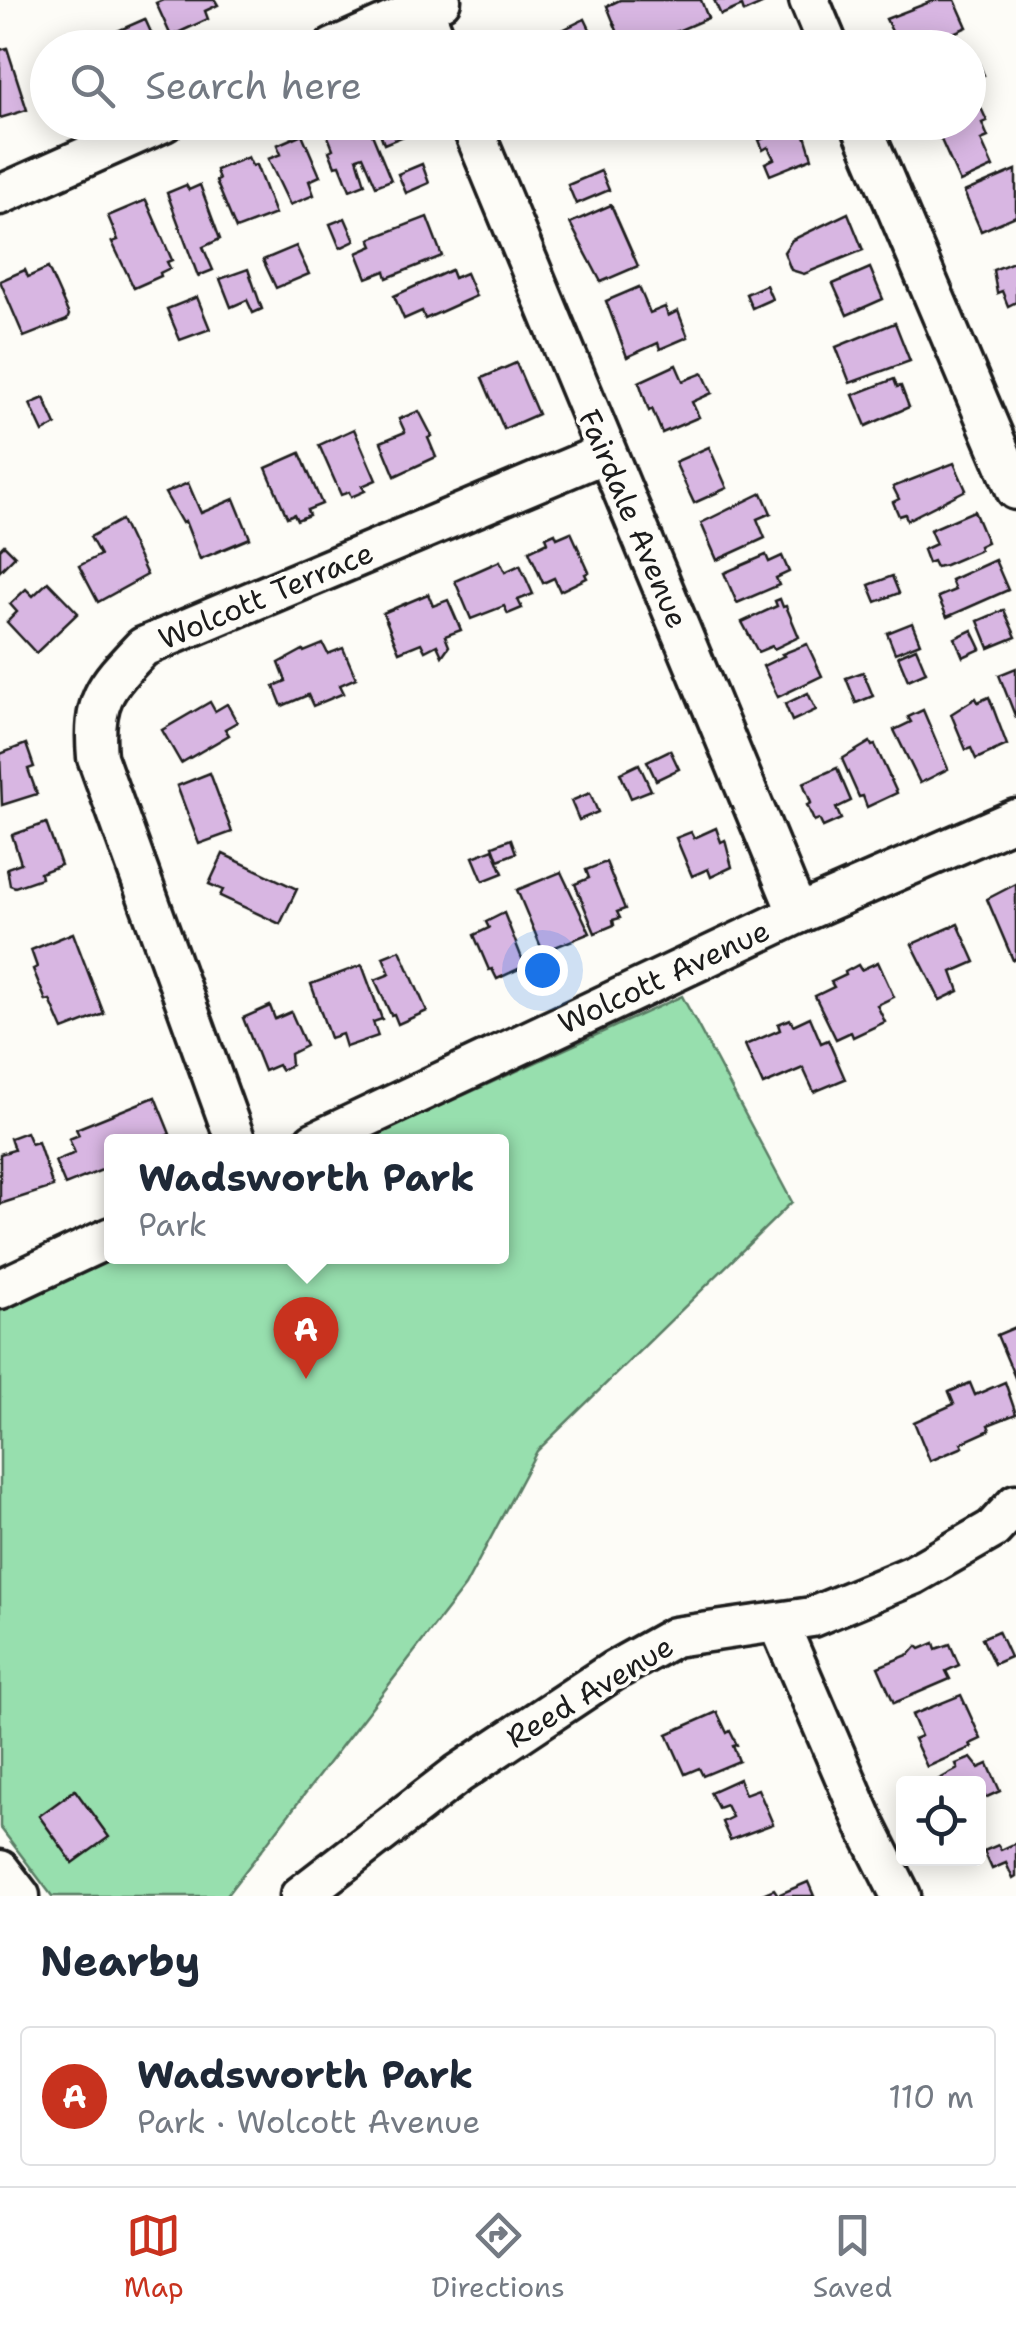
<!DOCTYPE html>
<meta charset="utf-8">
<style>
body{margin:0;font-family:"Shantell Sans",sans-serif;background:#f2f2f3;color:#1f2937}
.controls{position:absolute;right:30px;bottom:30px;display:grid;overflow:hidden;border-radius:10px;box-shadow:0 5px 25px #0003}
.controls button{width:90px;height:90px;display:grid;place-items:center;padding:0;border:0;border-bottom:2px solid #e0e1e3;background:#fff;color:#1f2937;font:50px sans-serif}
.you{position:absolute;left:542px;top:970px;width:35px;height:35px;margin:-25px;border:8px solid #fff;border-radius:50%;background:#1a73e8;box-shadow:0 0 0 15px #1a73e833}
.badge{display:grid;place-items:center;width:65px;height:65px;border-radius:50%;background:#c8321e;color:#fff;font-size:32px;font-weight:700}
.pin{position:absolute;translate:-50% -82px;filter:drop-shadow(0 2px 5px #0008)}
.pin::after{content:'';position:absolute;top:52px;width:35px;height:30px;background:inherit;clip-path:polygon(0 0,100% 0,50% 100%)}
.popup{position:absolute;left:104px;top:1134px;width:405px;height:130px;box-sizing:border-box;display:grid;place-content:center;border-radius:10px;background:#fff;filter:drop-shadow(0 2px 8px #0005);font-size:32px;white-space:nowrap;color:#747a83}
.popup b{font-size:38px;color:#1f2937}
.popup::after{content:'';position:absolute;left:50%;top:100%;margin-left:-20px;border:20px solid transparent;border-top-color:#fff}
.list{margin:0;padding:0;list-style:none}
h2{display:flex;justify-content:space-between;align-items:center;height:130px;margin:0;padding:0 40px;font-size:42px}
h2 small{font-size:32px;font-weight:400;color:#747a83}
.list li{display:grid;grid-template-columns:65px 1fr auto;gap:30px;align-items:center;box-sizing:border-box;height:140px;margin:0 20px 20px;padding:0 20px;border:2px solid #e0e1e3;border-radius:10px}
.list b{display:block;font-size:38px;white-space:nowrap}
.list p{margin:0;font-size:32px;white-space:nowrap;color:#747a83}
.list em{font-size:32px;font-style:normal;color:#747a83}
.icon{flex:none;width:55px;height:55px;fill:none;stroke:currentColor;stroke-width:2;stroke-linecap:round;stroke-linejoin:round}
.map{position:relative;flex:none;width:1016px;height:1896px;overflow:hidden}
.search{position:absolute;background:#fff;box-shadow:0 5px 25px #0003;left:30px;right:30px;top:30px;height:110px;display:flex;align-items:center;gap:25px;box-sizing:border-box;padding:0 35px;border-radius:55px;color:#747a83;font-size:38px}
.sheet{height:290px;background:#fff}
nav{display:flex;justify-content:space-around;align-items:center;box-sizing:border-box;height:140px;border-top:2px solid #e0e1e3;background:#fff;font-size:28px;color:#747a83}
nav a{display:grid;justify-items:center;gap:5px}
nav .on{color:#c8321e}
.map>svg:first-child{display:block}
.green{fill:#97dfae;stroke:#5a7e65;stroke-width:2.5}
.building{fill:#d8b6e2;stroke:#1c1c1c;stroke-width:2.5}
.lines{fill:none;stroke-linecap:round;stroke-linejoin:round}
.minor-casing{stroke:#1c1c1c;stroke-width:45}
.minor{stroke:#fdfcf7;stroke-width:38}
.labels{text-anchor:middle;stroke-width:8;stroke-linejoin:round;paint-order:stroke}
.street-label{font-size:30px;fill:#1c1c1c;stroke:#fdfcf7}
</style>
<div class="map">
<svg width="1016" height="1896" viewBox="0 0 1016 1896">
<rect width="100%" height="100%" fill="#fdfcf7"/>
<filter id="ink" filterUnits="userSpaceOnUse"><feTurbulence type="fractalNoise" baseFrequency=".01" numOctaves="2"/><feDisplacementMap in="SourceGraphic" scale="20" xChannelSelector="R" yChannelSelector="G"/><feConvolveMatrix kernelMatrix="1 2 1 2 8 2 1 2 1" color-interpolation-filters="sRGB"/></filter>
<g filter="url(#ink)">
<polygon class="green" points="682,996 792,1202 537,1451 465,1586 226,1896 52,1896 0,1827 0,1306 111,1256 501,1256 501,1142 363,1141"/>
<g class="building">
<polygon points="163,0 215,0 218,5 205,11 208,19 171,36 156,3"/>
<polygon points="620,0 701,0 708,18 647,44 648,48 624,48 607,6"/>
<polygon points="714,0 760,0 762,4 744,12 742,6 721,15"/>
<polygon points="935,0 955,0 967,27 919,48 900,48 886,19"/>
<polygon points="145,19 158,48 89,48 98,44 97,40"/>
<polygon points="585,19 599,48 550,48 546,38"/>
<polygon points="7,48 27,110 0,118 0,50"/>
<polygon points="974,53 984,75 968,81 968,55"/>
<polygon points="976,97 987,121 982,123 988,137 981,140 993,167 960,182 933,122 968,122 968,100"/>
<polygon points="341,122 355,122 358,132 369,127 391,180 376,186 363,156 357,158 365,184 350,190 340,165 335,166 329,151 333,149 327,134 343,127"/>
<polygon points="376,122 412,122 416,131 384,144"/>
<polygon points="791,122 796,122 801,134 804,132 812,158 770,175 765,163 774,159 768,147 763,150 759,140 765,138 763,135"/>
<polygon points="302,134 320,176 309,181 314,195 290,205 268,159 281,154 277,145"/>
<polygon points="248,157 252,166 256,165 275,214 236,229 216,181 219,180 216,170"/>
<polygon points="422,164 429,183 406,193 398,174"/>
<polygon points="1016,170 1016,216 981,231 964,192"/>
<polygon points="601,171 609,190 576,204 568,185"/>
<polygon points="186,185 189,190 200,185 220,239 203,247 213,270 198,276 167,193"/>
<polygon points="146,200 172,260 167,262 170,268 160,273 161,276 134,288 112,242 118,240 108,216"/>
<polygon points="611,205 638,266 601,282 570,223"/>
<polygon points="848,213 863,250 804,274 791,270 784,252 792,240"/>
<polygon points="427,217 442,256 387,278 385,271 367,278 357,253 373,246 370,239"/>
<polygon points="345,218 355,241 340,248 330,224"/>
<polygon points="296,246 309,274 276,288 263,260"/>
<polygon points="1016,261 1016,302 1008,306 1002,291 997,293 993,270"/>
<polygon points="48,268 69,315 67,320 24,337 0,281 25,270 28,277"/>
<polygon points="870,268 883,299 847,315 833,284"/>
<polygon points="248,269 262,309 253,313 247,300 231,307 220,279"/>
<polygon points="451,270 454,278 466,273 476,296 425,319 422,311 404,319 394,296"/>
<polygon points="766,285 772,299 752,308 746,294"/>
<polygon points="639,287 650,313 665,307 668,316 678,311 688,337 660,349 658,343 627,357 606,301"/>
<polygon points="197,297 210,329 180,340 167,309"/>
<polygon points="895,323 910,361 850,383 836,347"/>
<polygon points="516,363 538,414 504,429 482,378"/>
<polygon points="676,365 683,381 703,373 712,393 692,402 699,417 662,433 652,409 649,411 639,382"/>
<polygon points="894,379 897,387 901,386 909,407 866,426 853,395"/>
<polygon points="44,398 56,425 43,432 30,404"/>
<polygon points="419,411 432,436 428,438 436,457 395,476 381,442 405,432 399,419"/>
<polygon points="354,429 376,480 362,486 365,491 351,497 349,492 341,495 319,445"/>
<polygon points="709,447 727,488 694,503 675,462"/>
<polygon points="300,453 322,504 307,510 309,515 297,520 294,514 287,517 266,468"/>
<polygon points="954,463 966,490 907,520 905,514 899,516 893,502 899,499 893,487"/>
<polygon points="188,483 201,513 234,499 250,538 200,559 185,521 182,523 165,493"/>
<polygon points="762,493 771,513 757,519 765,538 717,560 701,523"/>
<polygon points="974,511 987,542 979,546 980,550 945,565 936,567 933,561 928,563 923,550 936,544 930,530"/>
<polygon points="121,520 147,575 98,602 79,566 100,555 90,537"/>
<polygon points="571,532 589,572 585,574 587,578 560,591 554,578 543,583 529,551 548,542 546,537 555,533 557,538"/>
<polygon points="4,545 15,556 0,571 0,549"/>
<polygon points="766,555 769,562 782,556 789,572 776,578 779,585 737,603 724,573"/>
<polygon points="995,560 1008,590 947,617 938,597 955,590 951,580"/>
<polygon points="500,561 505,572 520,565 533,594 518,600 522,608 508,614 504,606 471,619 455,581"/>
<polygon points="892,576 899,593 876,602 869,585"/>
<polygon points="48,582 78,613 36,653 7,622 17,612 10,604 26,589 33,596"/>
<polygon points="428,594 433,606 448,600 461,630 445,636 449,646 442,656 437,645 425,651 421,643 399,652 383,613"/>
<polygon points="780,599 783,607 786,606 799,637 774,649 772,646 758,652 742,622 777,606 775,601"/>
<polygon points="1004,610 1016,637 989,648 978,621"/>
<polygon points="912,623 920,643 895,653 887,633"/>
<polygon points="972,630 981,649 963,657 955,638"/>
<polygon points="323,644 328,654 343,648 356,678 340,685 344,693 313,706 308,695 282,706 274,686 286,681 279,663 303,650 304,652"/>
<polygon points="807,644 822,676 778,697 763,666 784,656 782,654"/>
<polygon points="916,648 926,672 908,680 898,656"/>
<polygon points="1016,668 1016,718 999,675"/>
<polygon points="863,672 873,696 856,703 846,678"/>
<polygon points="808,693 816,710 792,721 785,704"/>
<polygon points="989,697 1007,745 976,759 971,748 966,750 951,714 976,698 978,702"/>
<polygon points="210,702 215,711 227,704 237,722 225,729 229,735 181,763 162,730"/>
<polygon points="923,710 948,769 920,783 894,730 911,722 908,717"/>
<polygon points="870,742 872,746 875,745 897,793 867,807 863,796 859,797 842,759"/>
<polygon points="26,744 34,767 28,769 37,794 2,805 0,754"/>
<polygon points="670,750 679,769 656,780 647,761"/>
<polygon points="639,764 651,790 631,798 620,773"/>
<polygon points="837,768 851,801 836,808 841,819 823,827 819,819 814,821 807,805 811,803 803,783"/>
<polygon points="210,773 232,832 199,844 177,786"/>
<polygon points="590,793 598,812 579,820 571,801"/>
<polygon points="46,823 61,865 40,873 41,878 15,887 10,885 7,868 21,863 12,835"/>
<polygon points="716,828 721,842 725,840 732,867 711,877 708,869 692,876 676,838 691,832 694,838"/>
<polygon points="511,839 516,853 498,860 493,846"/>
<polygon points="493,849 503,873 483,881 473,857"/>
<polygon points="223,854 297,889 280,924 220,896 223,890 209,884"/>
<polygon points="606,862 625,909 617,912 620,918 613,920 614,925 595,933 575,884 589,878 586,870"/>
<polygon points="561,872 590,933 543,952 517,890"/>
<polygon points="1016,884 1016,958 1013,960 987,899"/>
<polygon points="504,913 525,966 497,979 492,969 489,970 474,935 489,928 486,922"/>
<polygon points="958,924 975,962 952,972 959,991 940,1000 912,944"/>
<polygon points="73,933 104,1014 63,1030 50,1000 46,1001 33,969 37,967 31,950"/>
<polygon points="400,950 427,1011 398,1024 394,1014 391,1015 375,980 390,974 383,957"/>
<polygon points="878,962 894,997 877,1005 885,1022 853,1037 851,1032 836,1039 815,996 834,987 831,982 846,975 845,972 858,965 861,970"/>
<polygon points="362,965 382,1019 373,1022 378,1036 346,1047 342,1034 330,1038 311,984"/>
<polygon points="270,1006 275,1019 291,1012 306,1046 290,1054 291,1065 281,1070 278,1065 264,1071 243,1018"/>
<polygon points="810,1017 821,1043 828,1040 845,1079 814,1092 803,1068 763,1085 745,1045 780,1030 778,1024 790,1019 793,1025"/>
<polygon points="155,1097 170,1134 152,1142 111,1142 111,1158 104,1160 107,1168 65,1185 55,1161 75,1153 69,1139 79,1135 76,1129"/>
<polygon points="26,1132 31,1144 38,1142 53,1187 0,1204 0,1154 14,1150 10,1138"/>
<polygon points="1016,1327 1016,1380 997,1335"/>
<polygon points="1005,1382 1016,1414 988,1425 990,1430 961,1443 963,1447 930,1461 914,1422 954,1404 949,1392 970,1383 975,1395"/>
<polygon points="998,1631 1010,1657 994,1664 982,1638"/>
<polygon points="934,1643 936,1649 950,1644 959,1665 946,1671 950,1679 894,1703 878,1667 910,1654 917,1646 920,1649"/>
<polygon points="961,1695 981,1739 970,1744 972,1747 927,1767 914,1739 921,1736 912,1715"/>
<polygon points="717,1712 727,1733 730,1731 737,1745 733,1746 739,1761 703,1776 699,1768 685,1774 667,1734"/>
<polygon points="971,1758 979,1768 988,1764 1000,1791 978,1801 978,1784 930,1784 958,1769 956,1764"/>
<polygon points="739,1779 745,1794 758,1789 773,1824 730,1840 722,1822 732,1817 726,1805 718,1808 710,1792"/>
<polygon points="75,1790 109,1837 73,1863 39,1816"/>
<polygon points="1016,1843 1016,1877 1013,1879 1006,1863 992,1869 984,1851 998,1845 1001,1850"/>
<polygon points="808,1882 814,1896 758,1896 774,1889 778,1895"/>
</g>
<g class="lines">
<defs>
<g id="minor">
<polyline points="809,0 829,48"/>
<polyline points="423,8 439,48"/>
<polyline points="333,48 441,0"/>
<polyline points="470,122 798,914"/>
<polyline points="860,122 1016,490"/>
<polyline points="0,195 164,122"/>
<path d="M236,1142l-139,-385c-5,-58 8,-70 46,-110l462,-194"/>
<polyline points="314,1142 798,914 1016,819"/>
<polyline points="0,1289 111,1237"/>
<polyline points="779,1624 866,1826 901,1896"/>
<polyline points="0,1870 20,1896"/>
<polyline points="300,1896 458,1774 613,1671 674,1637 812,1617 913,1575 993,1529 1016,1504"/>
</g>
</defs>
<use href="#minor" class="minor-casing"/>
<use href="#minor" class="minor"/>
</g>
</g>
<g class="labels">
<g class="street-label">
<text transform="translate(633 519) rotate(67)" y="10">Fairdale Avenue</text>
<text transform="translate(266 596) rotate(-23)" y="10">Wolcott Terrace</text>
<text transform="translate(664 977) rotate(-25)" y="10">Wolcott Avenue</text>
<text transform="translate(590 1692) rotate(-31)" y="10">Reed Avenue</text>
</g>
</g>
</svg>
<div class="controls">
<button><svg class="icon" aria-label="locate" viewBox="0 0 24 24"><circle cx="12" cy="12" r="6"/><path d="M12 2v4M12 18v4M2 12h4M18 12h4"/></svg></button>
</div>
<div class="you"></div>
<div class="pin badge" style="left:306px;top:1379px">A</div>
<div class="popup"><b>Wadsworth Park</b>Park</div>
<div class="search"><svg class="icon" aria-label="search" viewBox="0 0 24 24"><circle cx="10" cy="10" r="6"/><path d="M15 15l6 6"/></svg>Search here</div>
</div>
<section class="sheet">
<h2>Nearby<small></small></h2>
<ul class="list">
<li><span class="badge">A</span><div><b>Wadsworth Park</b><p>Park · Wolcott Avenue</p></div><em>110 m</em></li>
</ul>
</section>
<nav>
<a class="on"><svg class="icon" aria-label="map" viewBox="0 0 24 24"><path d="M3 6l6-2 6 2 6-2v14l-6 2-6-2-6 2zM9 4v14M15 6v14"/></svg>Map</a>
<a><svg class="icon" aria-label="directions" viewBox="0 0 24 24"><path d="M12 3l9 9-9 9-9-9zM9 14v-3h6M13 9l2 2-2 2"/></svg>Directions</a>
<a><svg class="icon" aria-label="saved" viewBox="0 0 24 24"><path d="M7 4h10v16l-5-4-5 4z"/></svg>Saved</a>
</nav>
